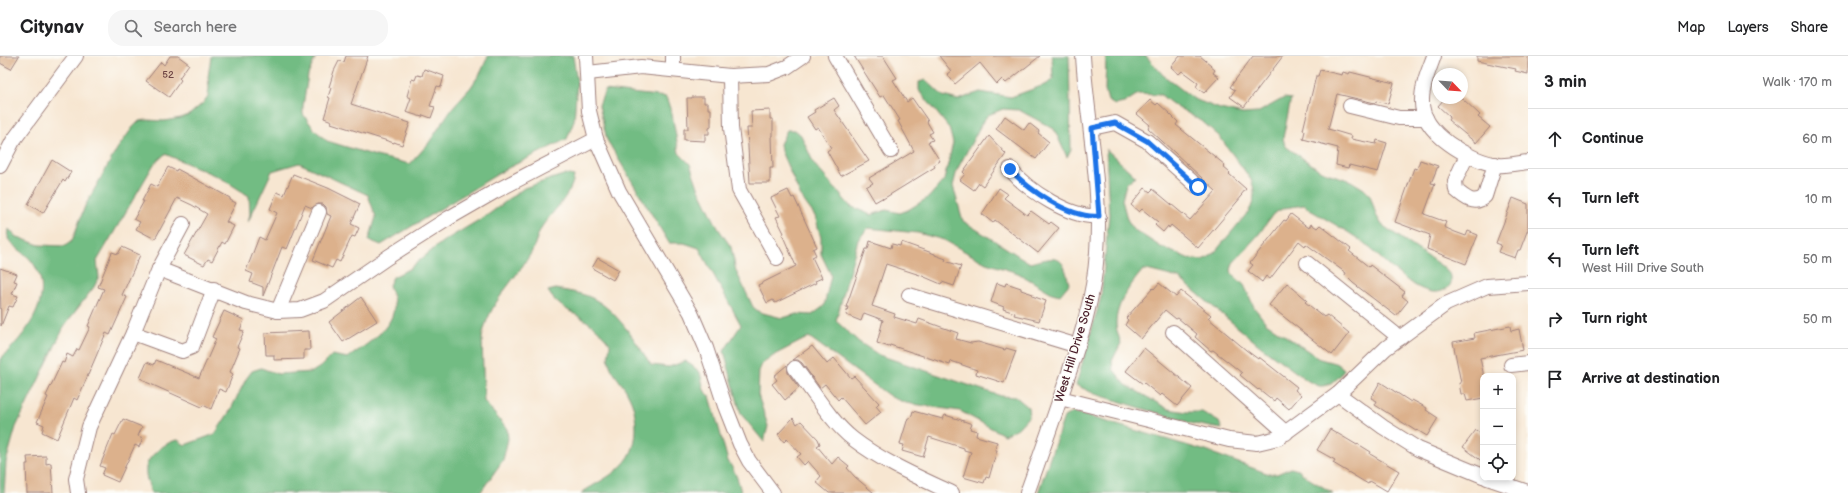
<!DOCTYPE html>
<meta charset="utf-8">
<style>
body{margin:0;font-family:"Balsamiq Sans",sans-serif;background:#f6f6f6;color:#202124}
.controls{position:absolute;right:12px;bottom:12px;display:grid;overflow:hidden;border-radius:8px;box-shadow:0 2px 6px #0003}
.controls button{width:36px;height:36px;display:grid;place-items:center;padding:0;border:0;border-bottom:1px solid #e0e0e0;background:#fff;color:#202124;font:20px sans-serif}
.compass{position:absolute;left:1432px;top:12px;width:36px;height:36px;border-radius:50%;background:#fff;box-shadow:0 2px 6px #0003;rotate:115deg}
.stop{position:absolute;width:12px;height:12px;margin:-9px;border:3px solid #1a73e8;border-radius:50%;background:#fff}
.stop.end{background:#1a73e8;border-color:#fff;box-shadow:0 1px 4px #0008}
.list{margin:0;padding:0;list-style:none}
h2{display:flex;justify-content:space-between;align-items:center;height:52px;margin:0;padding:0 16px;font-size:17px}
h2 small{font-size:13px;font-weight:400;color:#757577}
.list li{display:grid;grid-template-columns:26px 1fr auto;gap:12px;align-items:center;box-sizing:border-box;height:60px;padding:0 16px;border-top:1px solid #e0e0e0}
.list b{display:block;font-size:15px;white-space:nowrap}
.list p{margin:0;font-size:13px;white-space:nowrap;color:#757577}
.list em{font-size:13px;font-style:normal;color:#757577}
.icon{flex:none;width:22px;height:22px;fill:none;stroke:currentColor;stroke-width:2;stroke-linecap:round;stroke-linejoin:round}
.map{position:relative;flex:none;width:1528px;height:437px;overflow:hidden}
header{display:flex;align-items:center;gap:24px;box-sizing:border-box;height:56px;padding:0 20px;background:#fff;border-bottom:1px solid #e0e0e0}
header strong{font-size:19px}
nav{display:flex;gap:22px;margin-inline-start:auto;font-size:14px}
.search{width:280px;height:36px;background:#f6f6f6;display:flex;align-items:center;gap:10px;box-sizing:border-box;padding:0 14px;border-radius:16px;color:#757577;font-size:15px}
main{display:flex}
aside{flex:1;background:#fff}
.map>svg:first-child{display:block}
.forest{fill:#72bc83;stroke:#5e6e57}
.building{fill:#dcb18c}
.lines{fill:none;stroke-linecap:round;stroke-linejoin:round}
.minor-casing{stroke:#a0827e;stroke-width:16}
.minor{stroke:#fff;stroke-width:14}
.route{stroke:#1a73e8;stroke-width:5}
.labels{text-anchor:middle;stroke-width:3;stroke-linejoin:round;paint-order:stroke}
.number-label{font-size:10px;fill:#6e4443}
.street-label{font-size:12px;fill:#4a1f2b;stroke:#fdfcf7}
</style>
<header>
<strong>Citynav</strong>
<div class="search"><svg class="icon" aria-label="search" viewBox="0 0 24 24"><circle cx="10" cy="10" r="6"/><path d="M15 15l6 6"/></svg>Search here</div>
<nav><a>Map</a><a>Layers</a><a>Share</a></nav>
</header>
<main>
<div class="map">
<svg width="1528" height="437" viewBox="0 0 1528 437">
<rect width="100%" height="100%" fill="#fdfcf7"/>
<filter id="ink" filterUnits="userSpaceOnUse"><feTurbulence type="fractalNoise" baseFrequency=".025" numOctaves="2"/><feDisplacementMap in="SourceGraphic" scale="8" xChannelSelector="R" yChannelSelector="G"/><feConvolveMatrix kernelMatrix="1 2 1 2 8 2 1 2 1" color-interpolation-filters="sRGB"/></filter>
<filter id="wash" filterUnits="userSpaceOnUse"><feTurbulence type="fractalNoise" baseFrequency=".012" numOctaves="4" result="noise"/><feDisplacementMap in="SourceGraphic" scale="16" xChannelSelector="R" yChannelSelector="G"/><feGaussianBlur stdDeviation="0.9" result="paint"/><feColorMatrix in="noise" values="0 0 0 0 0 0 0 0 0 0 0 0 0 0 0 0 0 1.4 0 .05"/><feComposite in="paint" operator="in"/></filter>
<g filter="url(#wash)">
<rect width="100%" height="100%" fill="#f7e6d1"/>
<g class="forest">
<path d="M211,0h105l-8,19 -5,31v8l11,15 13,12 49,15 34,8 18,-20 24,-36 19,-21 10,-15 7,-16h85l4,26 -3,39 -7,18 -61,30 -125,76 -12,-5 7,-23 -8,-22 -69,-32 -27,8 -24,51 2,-8 -1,-18 -28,-18 -56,-24 -11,10 -57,97 2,16 -5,10 -29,38 -49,102 -10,35 -2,31h-4v-134c27,-25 60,-66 29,-101 -7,-7 -15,-11 -21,-19l1,-10 6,7 24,9 26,1 7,-5 13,-35 32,-57 16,-22 6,-6 8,-1 17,1 17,-3 8,-3 14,-12 5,-7 1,-8 -1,-11z"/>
<path d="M1052,0h17l2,93 -4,8 -13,-28 -35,-19 -16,-1 -15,6 -5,6 -26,49 -4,16 10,35 67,42c28,-7 33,-9 39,21l-9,11 -8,-2 -34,-20 -32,-10 -42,-23 -26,-7 -50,-5 -10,12 -22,81 23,21 20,13 122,41 15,1 12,10 1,9 -11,12 -14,7 -44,-24 -54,-8 -15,-6 -82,-60 -33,17 -14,10 -3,7 -1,24 10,31 -4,16 -23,-28 -17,-63 17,-26 -42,-77 -15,-5h-15l-62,-103 -8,-35 6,-15 61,7 6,17 7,39 11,11 8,23 20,41 13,19 5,24 17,36 6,5 23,6 15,-4 15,1 12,-9 7,-31 -10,-21v-16l-6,-22 -14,-19 -20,-46 -1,-7 7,-14h8l6,5 13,29 36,42 21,9 15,-5 14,3 8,-3 21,-13 15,-17 9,-37 -4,-15 -30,-38v-8l7,-2 17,16 15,4 22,-8 31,5 36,-13 6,-5z"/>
<path d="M1106,0h40l17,19 31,24 26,10 23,5 14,-1 27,-15 7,1 -8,39 2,8 36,25 30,10 13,8 6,6 6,20 6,10 61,42 8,9v8c-23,30 -73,-32 -91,-44 -16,-11 -33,-20 -50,-30l-6,-5 -20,3 -11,6 -14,20 -26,29 -2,7 1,4 12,11 10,22 12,16 54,36 18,5 6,5 -4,7 -9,8 -8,2h-4l-11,-5 -48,-35 -81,-68 -32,-8h-4c-13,15 -27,34 -27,54 0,6 3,13 5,19l-9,18 1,8 13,16 42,24 19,3h15l17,10 3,7 -28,-5 -99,-30 -19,-9 25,-88 8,-82 -3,-66 29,27 -9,8 -4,16 5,19 6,10 28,18 29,12 12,1 7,-3 6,-5 34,-41c6,-11 7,-22 1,-33l-31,-42 -15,-13 -33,-20 -10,-8 -23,-1 -14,9 -9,2 -7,-4 -3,-11z"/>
<path d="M566,118l8,2c-2,18 -20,34 -31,49 -6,9 -7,19 -12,28 -17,29 -43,50 -49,85l2,63 23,28 1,10 -5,21 -23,33h-329c-2,-8 -6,-16 -5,-25 1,-12 21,-27 32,-28l7,5 30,-11 15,-23 16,-32 6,-8 9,-3 17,6 34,-2 8,-5 12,-12 16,3c18,-14 48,-30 46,-55 0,-6 -4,-13 -5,-18l4,-8 16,-8 33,-27 47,-28 35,-26z"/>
<path d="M556,233c11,2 26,4 36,9 25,12 44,44 59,67l18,2 17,-6 14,11 4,18 6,6 18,65c7,10 11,20 13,32h-160c28,-18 54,-26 55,-63 0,-13 -2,-25 -8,-36 -5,-11 -17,-21 -19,-32 -2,-5 1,-13 1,-18 -5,-7 -11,-13 -18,-19 -15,-12 -34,-16 -44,-34z"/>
<polygon points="1073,356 1206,395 1269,418 1277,418 1291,412 1298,414 1311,424 1333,437 1038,437 1064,361"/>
</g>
<g id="blocks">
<g class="building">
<polygon points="0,0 19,0 11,13 0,7"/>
<polygon points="170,0 178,0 189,8 179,22 181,24 169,41 146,25 161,6 164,9"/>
<polygon points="346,0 368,0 351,48 410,67 402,89 394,86 394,87 331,67 332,65 324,62 330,42 328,41 331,32 329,31 334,15 339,5 344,6"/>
<polygon points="854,0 883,0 897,22 893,24 907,46 912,42 928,65 927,66 933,76 929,78 933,84 928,86 940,105 934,109 935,111 883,143 882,142 875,146 866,131 873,127 869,122 914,95 898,65 900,64 884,39 880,41"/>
<polygon points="939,0 1040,0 1006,27 1002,23 997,28 980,7 955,28 947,18 951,15"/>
<polygon points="1180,0 1200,0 1211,9 1210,10 1215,14 1213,17 1219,21 1204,37 1196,31 1198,27 1182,15 1179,18 1171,11"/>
<polygon points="1253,0 1283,0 1244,51 1230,41 1235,34 1230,31"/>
<polygon points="1477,0 1528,0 1528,18 1515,15 1516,13 1477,5"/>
<polygon points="424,13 444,20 441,31 437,30 430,50 435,51 431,62 423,59 422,61 406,56 411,42 407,40 412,23 415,24 417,19 422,20"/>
<polygon points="1320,14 1342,19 1343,16 1349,18 1350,16 1394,27 1388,48 1376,45 1375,47 1337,38 1328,73 1352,80 1351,83 1376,88 1377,84 1387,87 1378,116 1349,109 1348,112 1336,109 1338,92 1303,83 1305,75 1303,74 1316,20 1318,20"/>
<polygon points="692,41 704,41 704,47 708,47 708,53 711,53 711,71 709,72 709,78 705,78 705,85 684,84 684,73 688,73 687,42 692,42"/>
<polygon points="834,42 839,50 834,54 869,105 841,120 827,95 831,92 818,71 815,73 807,61 815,56 814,54"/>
<polygon points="1445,42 1462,42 1480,59 1478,61 1490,71 1476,87 1448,64 1450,61 1438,50"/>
<polygon points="1150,44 1156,49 1158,47 1170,58 1178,66 1176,69 1225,109 1223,111 1230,117 1229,118 1246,133 1241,139 1242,140 1198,192 1171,169 1169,172 1168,170 1163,176 1155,169 1158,166 1142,153 1139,156 1131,149 1145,132 1150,136 1153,133 1190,164 1216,135 1148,72 1150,69 1137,58"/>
<polygon points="770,54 770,63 773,63 773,80 772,80 773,112 770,112 770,127 750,127 747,72 752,72 751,55"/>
<polygon points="1005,60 1024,74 1029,67 1039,75 1038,77 1049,86 1036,103 996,73"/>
<polygon points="989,80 1006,98 983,130 979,127 974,134 960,124 965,118 963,116"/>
<polygon points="52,104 71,116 65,126 63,124 43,157 28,148"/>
<polygon points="1420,104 1438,110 1431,127 1435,128 1424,158 1446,166 1444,171 1455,176 1466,180 1468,175 1478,179 1466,208 1427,193 1430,179 1395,166 1414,112 1417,113"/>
<polygon points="168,111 176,115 177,113 230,142 230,144 236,147 226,166 234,170 225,188 222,186 212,205 208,203 204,209 184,199 207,158 192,149 177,142 155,183 136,173 140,166 134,163 144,145 142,145 151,128 157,131"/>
<polygon points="293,118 328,132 360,148 351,168 359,172 355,181 352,180 340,206 336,204 332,212 313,204 331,160 327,158 326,151 323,148 318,148 312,152 305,149 287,193 282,191 263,240 263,231 250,226 253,218 246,215 259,181 265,184 277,157 270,153 277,136 284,139"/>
<polygon points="999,132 1008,138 1004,142 1027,159 1031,155 1049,168 1051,166 1059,172 1038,197 995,164 993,167 982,158"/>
<polygon points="788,134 792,142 794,141 817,191 813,193 816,199 812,201 822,222 815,225 816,227 775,247 773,244 767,247 758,229 796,210 782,178 784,177 776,161 780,160 771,142"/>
<polygon points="1513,142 1528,148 1528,173 1520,194 1518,194 1515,202 1498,196 1501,189 1496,187"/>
<polygon points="1291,158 1309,172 1311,168 1317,172 1320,169 1351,193 1349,195 1369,211 1370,209 1405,236 1402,240 1408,245 1396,260 1353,227 1345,219 1346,217 1306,188 1305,190 1299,185 1270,223 1266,220 1262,226 1248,215 1253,209 1250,207 1284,164 1286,165"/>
<polygon points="870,185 891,192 892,188 900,190 901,186 935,198 935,199 946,203 945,205 961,210 954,230 942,226 941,228 920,219 886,208 872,250 895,258 894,261 917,268 919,263 958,277 956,283 971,287 978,286 1005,294 1006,292 1016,295 1004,327 976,318 977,314 951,305 950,309 890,289 889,291 877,287 883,264 864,257 861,265 846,259 848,251 846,251 866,193 868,193"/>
<polygon points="122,191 140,199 122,239 127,241 110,279 106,277 82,333 77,344 74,342 57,383 42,376 44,369 37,366 48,341 46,340 62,306 64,307 67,298 73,301 77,293 79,294 90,271 88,270 104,233 98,231 112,196 118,198"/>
<polygon points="598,202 619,214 613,224 592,212"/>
<polygon points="0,212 17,218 14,225 17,226 12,238 18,240 13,251 9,250 1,270"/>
<polygon points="997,227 1005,230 1006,227 1021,232 1021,234 1033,238 1032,240 1046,245 1039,265 1014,259 1015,257 1003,253 1004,251 991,246"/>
<polygon points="1159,227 1176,241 1181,235 1211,259 1208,262 1246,294 1258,303 1259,301 1297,331 1295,334 1301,339 1289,353 1276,342 1274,345 1259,333 1258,334 1240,319 1242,317 1213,294 1211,295 1195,281 1197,278 1178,262 1176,263 1165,254 1141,283 1125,269 1128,264 1126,262 1153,232 1154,233"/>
<polygon points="1287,227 1307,244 1305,246 1324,261 1327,259 1349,277 1332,299 1269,249"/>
<polygon points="361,241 377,265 343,286 329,266"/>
<polygon points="224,255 244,264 240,274 244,275 237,291 240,292 230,316 233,318 226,336 219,333 211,353 203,349 202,351 146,326 146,325 140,322 147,306 154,309 156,304 199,322 216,283 212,281"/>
<polygon points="1510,270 1511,275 1519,273 1523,294 1480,302 1483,316 1483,342 1467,345 1465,338 1461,338 1459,327 1461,327 1453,286 1475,282 1474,277"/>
<polygon points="309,275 310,294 304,294 304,303 274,304 274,299 266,299 265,277"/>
<polygon points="812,290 827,308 834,302 851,322 854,320 879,347 876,350 881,356 865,369 841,341 838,344 825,328 820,332 802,307 798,304 793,304"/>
<polygon points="1144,292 1192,332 1177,350 1162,338 1160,340 1144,327 1143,328 1126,315"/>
<polygon points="787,309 788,317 799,332 785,344 772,328 777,324 774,320"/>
<polygon points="1380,326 1411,346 1412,344 1427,352 1426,354 1438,362 1427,380 1417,374 1416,375 1375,349 1377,345 1371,342"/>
<polygon points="913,355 935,361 943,363 945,359 961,364 972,368 970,373 977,375 976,380 997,386 995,394 997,394 989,422 986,421 984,427 963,421 971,396 964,394 964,392 929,381 923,401 902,395 904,389 900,388 908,362 911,362"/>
<polygon points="793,362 797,368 801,365 818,383 820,388 817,390 832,408 838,401 849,410 847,412 855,421 874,437 829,437 816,426 821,420 808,405 804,409 797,401 801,398 787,383 784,386 778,378"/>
<polygon points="123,363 142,371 138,380 143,382 139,391 135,389 118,426 102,419 105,412 100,410 113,378 115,379"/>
<polygon points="1330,373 1357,389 1358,388 1371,396 1370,398 1399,415 1387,435 1370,425 1368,428 1333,407 1335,404 1317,394"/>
<polygon points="1476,374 1483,380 1483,406 1463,391"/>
<polygon points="46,400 46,408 51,407 53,437 27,437 26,408 28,408 27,401"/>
</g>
</g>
</g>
<g filter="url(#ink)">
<use href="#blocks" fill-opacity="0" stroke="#a0827e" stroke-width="1"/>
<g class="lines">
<defs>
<g id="minor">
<polyline points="586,0 589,55 596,83 619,135 691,257 706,292 725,350 740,388 749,405 773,437"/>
<polyline points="673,0 673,14"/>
<polyline points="835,0 891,95"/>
<path d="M1434,0c-5,14 -12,29 -12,44 -2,33 48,61 76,65 9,1 20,-2 30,-3"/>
<polyline points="588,17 641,11 730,20 769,18 787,11 803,0"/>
<polyline points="730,20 731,72 739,134 777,202"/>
<polyline points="1350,50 1399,62 1426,62"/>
<polyline points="1092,72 1115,67 1147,85 1198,131"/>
<path d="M1467,99l-12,26 1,9c9,8 19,16 29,6l10,-32"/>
<polyline points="0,110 13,85 76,0"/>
<path d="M1010,113c17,21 61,50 89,47"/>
<polyline points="1307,207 1400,282"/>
<polyline points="159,213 246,247 278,255 300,254 324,245 388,201 449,162 494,136 596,83"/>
<polyline points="909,239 1078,290"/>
<polyline points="278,255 319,156"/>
<polyline points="1173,276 1286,377"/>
<polyline points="133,277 182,295 192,291 214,233"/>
<polyline points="1511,309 1528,307"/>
<path d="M795,312c17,22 37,55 58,71 30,23 65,38 99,54"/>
<polyline points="1338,338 1383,371 1418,393 1483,420"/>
<polyline points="1060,342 1229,384 1257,387 1278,382 1338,338 1386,292 1446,248 1487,230 1528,227"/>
<polyline points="1487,422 1528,436"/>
<polyline points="78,437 76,423 89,371 133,277 159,213 183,168"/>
<path d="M1027,437c13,-36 26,-73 38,-109 15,-43 29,-86 32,-132 5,-66 -10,-131 -14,-196"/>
</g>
</defs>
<use href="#minor" class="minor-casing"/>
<use href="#minor" class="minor"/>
</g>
</g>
<g class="lines" filter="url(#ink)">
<path class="route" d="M1010,113c18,21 61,50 89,47l-7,-88 23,-5 32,18 51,46"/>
</g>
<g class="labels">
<g class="number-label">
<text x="168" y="22">52</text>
</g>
<g class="street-label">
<text transform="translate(1075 292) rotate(-73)" y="4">West Hill Drive South</text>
</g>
</g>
</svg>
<div class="controls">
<button>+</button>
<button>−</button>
<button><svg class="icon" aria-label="locate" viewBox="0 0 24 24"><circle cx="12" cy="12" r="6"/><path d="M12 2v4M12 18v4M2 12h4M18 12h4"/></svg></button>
</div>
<svg class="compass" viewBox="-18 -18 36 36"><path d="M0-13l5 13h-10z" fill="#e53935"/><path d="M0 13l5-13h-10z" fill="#757577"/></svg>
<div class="stop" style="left:1198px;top:131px"></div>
<div class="stop end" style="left:1010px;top:113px"></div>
</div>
<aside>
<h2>3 min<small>Walk · 170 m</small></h2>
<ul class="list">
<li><svg class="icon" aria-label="ahead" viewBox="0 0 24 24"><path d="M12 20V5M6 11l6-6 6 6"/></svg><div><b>Continue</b></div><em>60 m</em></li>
<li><svg class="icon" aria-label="left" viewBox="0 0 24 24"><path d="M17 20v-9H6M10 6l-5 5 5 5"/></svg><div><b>Turn left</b></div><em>10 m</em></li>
<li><svg class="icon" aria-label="left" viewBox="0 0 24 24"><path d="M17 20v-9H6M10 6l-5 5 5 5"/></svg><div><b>Turn left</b><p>West Hill Drive South</p></div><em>50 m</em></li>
<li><svg class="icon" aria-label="right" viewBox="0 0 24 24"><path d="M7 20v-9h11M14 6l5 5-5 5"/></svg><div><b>Turn right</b></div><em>50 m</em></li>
<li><svg class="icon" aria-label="arrive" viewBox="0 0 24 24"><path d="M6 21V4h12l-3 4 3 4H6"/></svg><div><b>Arrive at destination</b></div></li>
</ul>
</aside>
</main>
